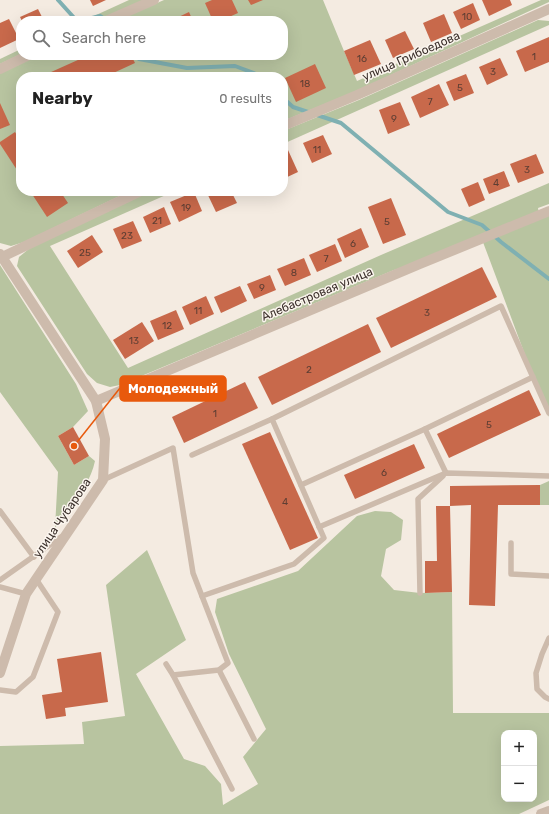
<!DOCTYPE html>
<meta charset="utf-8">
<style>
body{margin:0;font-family:Rubik,sans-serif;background:#f6f6f6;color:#222}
.controls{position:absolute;right:12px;bottom:12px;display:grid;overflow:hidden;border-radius:8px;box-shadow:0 4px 16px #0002}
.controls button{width:36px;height:36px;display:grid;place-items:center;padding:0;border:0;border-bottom:1px solid #e0e0e0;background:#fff;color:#222;font:20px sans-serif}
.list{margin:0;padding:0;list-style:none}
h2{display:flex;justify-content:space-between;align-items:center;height:52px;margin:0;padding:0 16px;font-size:17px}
h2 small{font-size:13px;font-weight:400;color:#767676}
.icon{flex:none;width:22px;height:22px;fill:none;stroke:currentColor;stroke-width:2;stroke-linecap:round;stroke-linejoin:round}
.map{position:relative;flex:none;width:549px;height:814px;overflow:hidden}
.search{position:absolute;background:#fff;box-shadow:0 4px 16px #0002;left:16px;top:16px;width:272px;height:44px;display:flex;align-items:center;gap:10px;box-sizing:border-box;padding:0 14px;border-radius:16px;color:#767676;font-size:15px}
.panel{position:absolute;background:#fff;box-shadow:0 4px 16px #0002;left:16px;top:72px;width:272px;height:124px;border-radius:16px}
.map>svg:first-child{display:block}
.green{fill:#b8c4a0;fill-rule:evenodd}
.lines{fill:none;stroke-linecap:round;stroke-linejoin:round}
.stream{stroke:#7fb0b2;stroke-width:4}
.building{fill:#c8694b}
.service{stroke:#cdbbac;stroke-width:5.5}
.minor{stroke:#cdbbac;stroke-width:10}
.tertiary{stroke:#cdbbac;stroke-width:10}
.labels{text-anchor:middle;stroke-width:3;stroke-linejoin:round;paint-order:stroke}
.number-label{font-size:10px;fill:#5e3e33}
.street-label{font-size:12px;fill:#3b302b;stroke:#fbf5ee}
.leader{fill:none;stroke:#e8590c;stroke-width:1.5}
.callout-dot{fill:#e8590c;stroke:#fbf5ee;stroke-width:1.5}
.callout{fill:#e8590c;stroke:#e8590c;stroke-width:1.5}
.callout-label{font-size:13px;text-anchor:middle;font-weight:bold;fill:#fff}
</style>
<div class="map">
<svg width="549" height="814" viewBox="0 0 549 814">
<rect width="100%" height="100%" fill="#f4ebe1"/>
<g class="green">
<polygon points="129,0 144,0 96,21 83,21"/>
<polygon points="164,0 323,0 344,51 357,81 541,0 549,0 549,2 352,93 283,121 283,77 21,77 21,191 130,191 24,242 11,246 0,243 0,73 38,55 283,55 283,21 116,21"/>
<polygon points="538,20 549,21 549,25 283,144 283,131 359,100"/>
<polygon points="21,49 21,54 0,64 0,59"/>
<path d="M549,183v21l-11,4 1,5h10v204c-24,-60 -45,-120 -68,-180l-63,27 -24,6 -274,115 -10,2 -13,-4 -10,-9 -70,-108 2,-9 11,-9 121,-57h24l-125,55 78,122 253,-113z"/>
<path d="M0,265l76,119 12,27 -15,16 -15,9 16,29 15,-9 6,5c-5,25 -26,47 -40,67l3,-56 -58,-80z"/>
<polygon points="549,481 549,505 540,505 540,485"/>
<path d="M375,511l16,1 12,8 -2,20 -15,9 -5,27 13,14 26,3 32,-1 1,121h96v87l-30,14h-519v-68l84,-2 -2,-22 43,-6 -19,-131 41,-35 39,90 -50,34 48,85 21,7 16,18 2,21 35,-21 -15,-27 23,-28 -37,-75 -14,-42 2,-13 81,-28 59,-55zM504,733h30v66h-30z"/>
</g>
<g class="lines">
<g class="stream">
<polyline points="58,0 77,21"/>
<polyline points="80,21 100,16 106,20"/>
<polyline points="137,55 139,59 187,68 235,66 256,74 259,77"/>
<polyline points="283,98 293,107 341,123 448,212 482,225 501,242 549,279"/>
</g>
</g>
<g class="building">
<polygon points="90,0 106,0 93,6"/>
<polygon points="212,0 232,0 238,13 220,21 213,21 205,3"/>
<polygon points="248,0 263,0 251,5"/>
<polygon points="482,0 510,0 512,5 489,16"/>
<polygon points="473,3 480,20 461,29 453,12"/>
<polygon points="38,9 44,21 22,21 20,17"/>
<polygon points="189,12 193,21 170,21"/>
<polygon points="444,14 452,33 431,42 423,23"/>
<polygon points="9,19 19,39 0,48 0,23"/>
<polygon points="405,31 414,49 393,58 385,40"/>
<polygon points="549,37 549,62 525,72 516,51"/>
<polygon points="370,40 381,64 354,75 344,51"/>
<polygon points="89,55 131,55 135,63 109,75 107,72 95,77 40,77"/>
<polygon points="500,58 508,75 487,85 479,67"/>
<polygon points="315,64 326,88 296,102 285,78"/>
<polygon points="466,74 474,93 454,101 446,82"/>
<polygon points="439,84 449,105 420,118 411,97"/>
<polygon points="400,102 410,125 388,134 379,110"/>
<polygon points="0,103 10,125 0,129"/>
<polygon points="15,132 21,142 21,168 17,170 0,144 0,142"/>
<polygon points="323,135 332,154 312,163 303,143"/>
<polygon points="288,150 298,172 283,179 283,152"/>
<polygon points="536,154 544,173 518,183 510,164"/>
<polygon points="504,171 510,186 489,194 483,179"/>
<polygon points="478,182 485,200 469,207 461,189"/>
<polygon points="30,191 60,191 68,203 47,217"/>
<polygon points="206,191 231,191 237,203 216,212"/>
<polygon points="244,191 253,191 245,194"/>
<polygon points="194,192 202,211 179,222 170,202"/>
<polygon points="391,198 406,235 383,244 368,207"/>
<polygon points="164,207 171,224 150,233 143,217"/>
<polygon points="133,221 142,241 122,249 113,229"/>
<polygon points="361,228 369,247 345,258 337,239"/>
<polygon points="92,235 103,252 78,268 67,251"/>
<polygon points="335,244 342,261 317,272 309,255"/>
<polygon points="304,258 311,275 285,286 277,269"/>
<polygon points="482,267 497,297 391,348 376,318"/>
<polygon points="270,275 276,290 254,299 247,284"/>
<polygon points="240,286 247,301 221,313 214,297"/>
<polygon points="206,296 214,314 190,325 182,307"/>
<polygon points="176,310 184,329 158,340 150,321"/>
<polygon points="142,322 154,341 125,359 113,340"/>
<polygon points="368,324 381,352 272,405 258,377"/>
<polygon points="245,382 258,408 184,443 172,417"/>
<polygon points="529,390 541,415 449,458 437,434"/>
<polygon points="73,427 89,456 74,465 58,436"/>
<polygon points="270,432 318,538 290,550 242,444"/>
<polygon points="414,444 425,468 355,499 344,475"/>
<polygon points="540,485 540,505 498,505 495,606 469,605 471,505 450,506 450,486"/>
<polygon points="436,506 450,506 452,592 425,593 425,561 437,561"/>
<polygon points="101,652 108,702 65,708 66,716 46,719 42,695 62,692 57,659"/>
</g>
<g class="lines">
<g class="service">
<polyline points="425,429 533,377"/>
<polyline points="192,455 272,419"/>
<polyline points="103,480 173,448 193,573 228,663 219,670 173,675"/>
<polyline points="301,485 425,429 446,473"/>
<polyline points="0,511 34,557"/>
<polyline points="319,527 446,473 549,476"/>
<polyline points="511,543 511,574 549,576"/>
<polyline points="0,580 61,537"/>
<polyline points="0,587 26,594"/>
<polyline points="420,593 418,499 443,476"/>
<polyline points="202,596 294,564 324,538 272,419 501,306 549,413"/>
<polyline points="549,638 542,654 536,673 537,689 545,697 549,699"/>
<polyline points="166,664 173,675 232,789"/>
<polyline points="219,670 254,739"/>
<polyline points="0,690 16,692 33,677 58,612 36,579"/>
</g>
<g class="minor">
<polyline points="106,21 154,0"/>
<polyline points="0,69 29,55"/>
<polyline points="283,126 357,95 549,9"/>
<polyline points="0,254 96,401 105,439 103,480 26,594 0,673"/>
<polyline points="2,257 141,191"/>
<polyline points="96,401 420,264 549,211"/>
</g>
<polyline class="tertiary" points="541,814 549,811"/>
</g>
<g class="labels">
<g class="number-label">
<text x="467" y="20">10</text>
<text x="534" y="60">1</text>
<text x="362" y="62">16</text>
<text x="493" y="75">3</text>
<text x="305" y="87">18</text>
<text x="460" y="91">5</text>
<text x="430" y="105">7</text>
<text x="394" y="122">9</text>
<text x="317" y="153">11</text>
<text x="527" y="173">3</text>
<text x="496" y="186">4</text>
<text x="186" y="211">19</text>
<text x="157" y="224">21</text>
<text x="387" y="225">5</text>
<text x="127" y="239">23</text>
<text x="353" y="247">6</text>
<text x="85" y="256">25</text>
<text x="326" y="262">7</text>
<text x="294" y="276">8</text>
<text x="262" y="291">9</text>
<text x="198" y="314">11</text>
<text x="427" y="316">3</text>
<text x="167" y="329">12</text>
<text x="134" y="344">13</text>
<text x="309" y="373">2</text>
<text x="215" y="417">1</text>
<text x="489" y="428">5</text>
<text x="384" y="476">6</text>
<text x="285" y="505">4</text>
</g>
<g class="street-label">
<text transform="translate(411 56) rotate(-24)" y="4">улица Грибоедова</text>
<text transform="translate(317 294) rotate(-23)" y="4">Алебастровая улица</text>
<text transform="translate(62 518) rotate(-56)" y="4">улица Чубарова</text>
</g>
</g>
<path class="leader" d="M74 446L120 388"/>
<circle class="callout-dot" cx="74" cy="446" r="4"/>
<rect class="callout" x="120" y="376" width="106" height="25" rx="4"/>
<g class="callout-label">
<text x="173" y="393">Молодежный</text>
</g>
</svg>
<div class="controls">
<button>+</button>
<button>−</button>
</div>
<div class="search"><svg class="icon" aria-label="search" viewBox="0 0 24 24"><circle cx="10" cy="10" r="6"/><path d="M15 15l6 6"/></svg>Search here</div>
<section class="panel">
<h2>Nearby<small>0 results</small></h2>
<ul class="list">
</ul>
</section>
</div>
